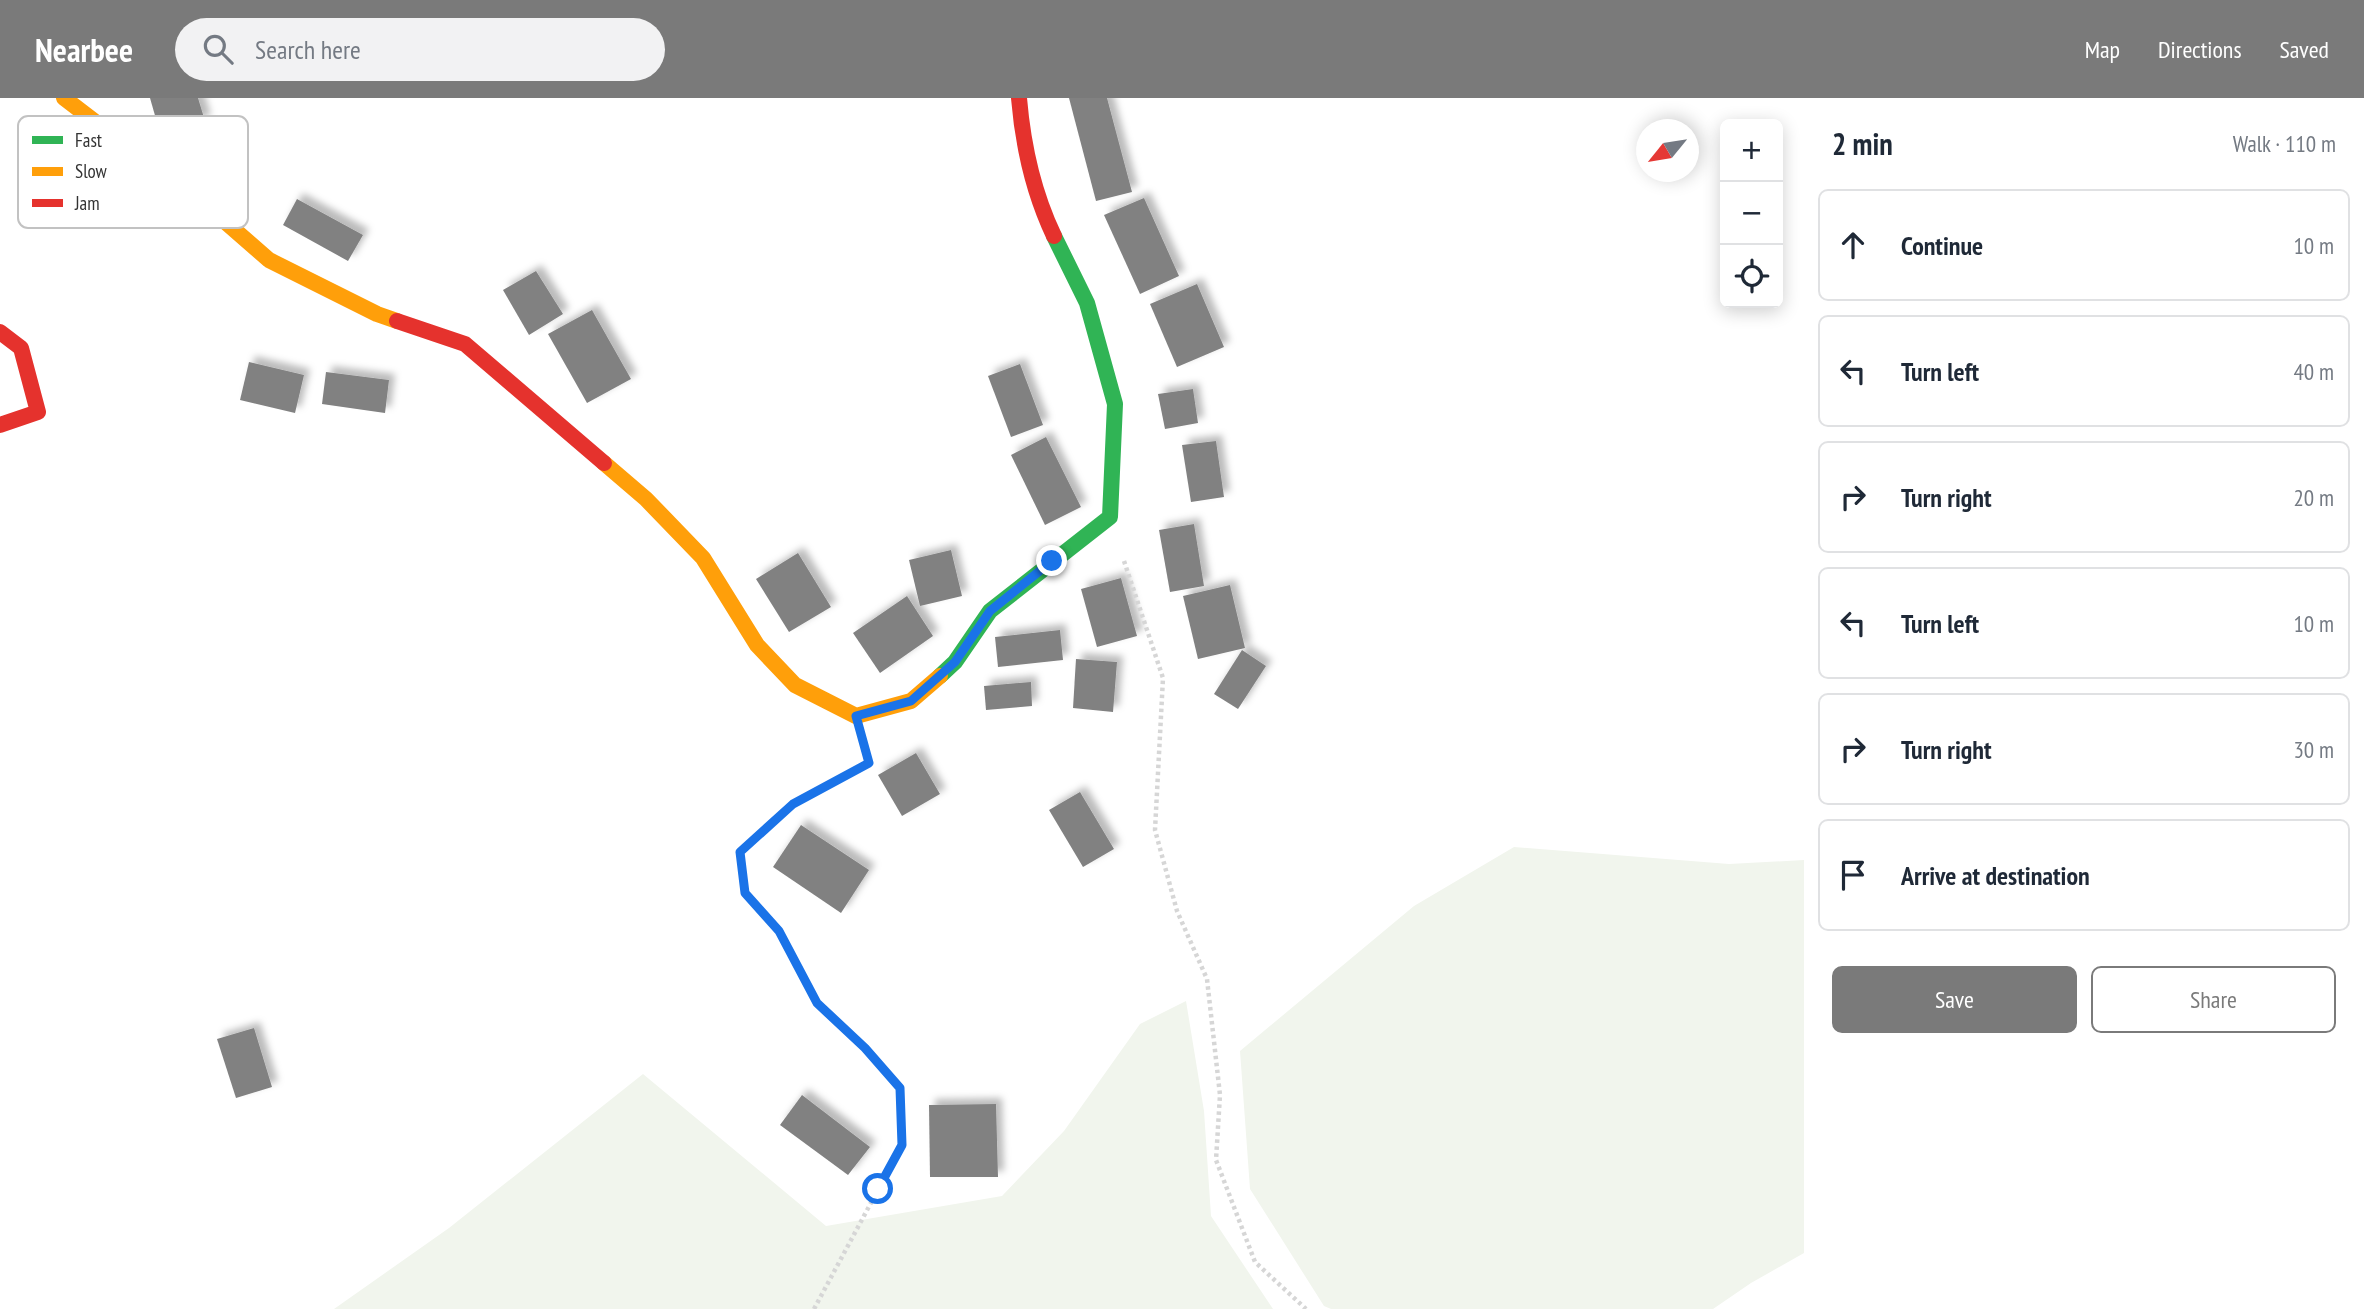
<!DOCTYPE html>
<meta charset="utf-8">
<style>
body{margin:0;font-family:"PT Sans Narrow",sans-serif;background:#f2f2f3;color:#1f2937}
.controls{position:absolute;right:21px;top:21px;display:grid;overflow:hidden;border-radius:10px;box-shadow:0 4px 18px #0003}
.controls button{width:63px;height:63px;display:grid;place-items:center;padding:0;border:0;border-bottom:2px solid #e0e1e3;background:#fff;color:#1f2937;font:35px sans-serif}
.compass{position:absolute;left:1636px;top:21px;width:63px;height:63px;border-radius:50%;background:#fff;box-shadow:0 4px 18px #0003;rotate:240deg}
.stop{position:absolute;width:21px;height:21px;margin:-16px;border:5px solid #1a73e8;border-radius:50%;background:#fff}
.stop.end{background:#1a73e8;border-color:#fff;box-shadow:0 2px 7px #0008}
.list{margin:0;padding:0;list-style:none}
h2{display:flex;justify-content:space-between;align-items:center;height:91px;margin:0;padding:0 28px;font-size:30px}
h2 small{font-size:23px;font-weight:400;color:#747a83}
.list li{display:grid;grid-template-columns:46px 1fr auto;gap:21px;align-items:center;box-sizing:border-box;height:112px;margin:0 14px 14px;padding:0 14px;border:2px solid #e0e1e3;border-radius:10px}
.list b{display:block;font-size:26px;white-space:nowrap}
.list em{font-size:23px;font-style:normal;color:#747a83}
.actions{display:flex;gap:14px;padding:21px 28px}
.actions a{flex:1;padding:16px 0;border:2px solid #7a7a7a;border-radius:10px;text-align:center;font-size:24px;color:#7a7a7a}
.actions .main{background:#7a7a7a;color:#fff}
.icon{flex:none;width:38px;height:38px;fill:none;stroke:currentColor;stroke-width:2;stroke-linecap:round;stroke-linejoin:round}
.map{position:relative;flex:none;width:1804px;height:1211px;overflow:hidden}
header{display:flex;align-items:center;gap:42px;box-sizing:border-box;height:98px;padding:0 35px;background:#7a7a7a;color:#fff}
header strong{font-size:33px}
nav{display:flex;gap:38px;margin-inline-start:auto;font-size:24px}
.search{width:490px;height:63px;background:#f2f2f3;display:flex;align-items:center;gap:18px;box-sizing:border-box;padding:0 24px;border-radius:38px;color:#747a83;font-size:26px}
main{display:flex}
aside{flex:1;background:#fff}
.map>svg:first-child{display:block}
.green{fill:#f1f5ed}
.building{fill:#818181;filter:url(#shadow)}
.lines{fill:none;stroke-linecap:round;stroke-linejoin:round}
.path{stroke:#d6d6d6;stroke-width:4.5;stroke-dasharray:3.5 3.5;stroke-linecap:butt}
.fast{stroke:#30b455;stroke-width:16}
.slow{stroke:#ff9f0a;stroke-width:16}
.jam{stroke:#e5322d;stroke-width:16}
.route{stroke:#1a73e8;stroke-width:9}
.key{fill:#fff;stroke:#c2c2c2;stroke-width:2}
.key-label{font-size:19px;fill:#333}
</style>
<header>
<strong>Nearbee</strong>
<div class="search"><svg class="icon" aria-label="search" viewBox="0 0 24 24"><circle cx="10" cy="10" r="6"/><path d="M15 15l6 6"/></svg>Search here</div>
<nav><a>Map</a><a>Directions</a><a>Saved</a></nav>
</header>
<main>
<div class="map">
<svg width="1804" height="1211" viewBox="0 0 1804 1211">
<defs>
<filter id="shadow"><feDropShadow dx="6" dy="-6" stdDeviation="3.5" flood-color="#0004"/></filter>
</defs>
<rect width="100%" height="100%" fill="#fff"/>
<g class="green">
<polygon points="1514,749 1729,766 1804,762 1804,1155 1751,1185 1713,1211 1331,1211 1324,1208 1250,1091 1240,953 1414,808"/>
<polygon points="1186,903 1204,1013 1211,1118 1273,1211 334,1211 449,1130 643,976 826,1128 1002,1098 1064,1033 1140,926"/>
</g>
<g class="building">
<polygon points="150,0 198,0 205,23 160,35"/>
<polygon points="1069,0 1107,0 1132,94 1096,103"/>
<polygon points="1144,100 1179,178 1140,196 1104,117"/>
<polygon points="297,101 363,137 348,163 283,127"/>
<polygon points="536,173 563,216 529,237 503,192"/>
<polygon points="1197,186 1224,249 1177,269 1150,206"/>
<polygon points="592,212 631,281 587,305 548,236"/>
<polygon points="249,264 304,277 295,315 240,302"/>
<polygon points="1020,266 1043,327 1011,339 988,278"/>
<polygon points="326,274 389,282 385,315 322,306"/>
<polygon points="1193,291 1198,325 1165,331 1158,296"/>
<polygon points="1046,339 1081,409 1045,427 1011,357"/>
<polygon points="1216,343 1224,399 1191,404 1182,347"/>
<polygon points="1194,426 1204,488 1170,494 1159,432"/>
<polygon points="951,452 962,498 920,508 909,462"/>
<polygon points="798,455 831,509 789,534 756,481"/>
<polygon points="1121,480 1137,538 1097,549 1081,491"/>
<polygon points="1230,487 1245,550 1198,561 1183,498"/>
<polygon points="907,498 933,538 880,575 853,535"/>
<polygon points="1060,532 1063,562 998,569 995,539"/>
<polygon points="1242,552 1266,568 1238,611 1214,596"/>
<polygon points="1076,561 1117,564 1113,614 1073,610"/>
<polygon points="1031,584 1032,608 986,612 984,588"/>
<polygon points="916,655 940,696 902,718 878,677"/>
<polygon points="1080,694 1114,751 1083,769 1049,712"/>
<polygon points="801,727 869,772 841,815 773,769"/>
<polygon points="254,930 272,989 236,1000 217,941"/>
<polygon points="802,997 870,1049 848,1077 780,1027"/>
<polygon points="996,1006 998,1079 930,1079 929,1007"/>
</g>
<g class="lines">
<g class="path">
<polyline points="1124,463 1163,580 1155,732 1177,813 1207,881 1220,997 1216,1062 1255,1164 1306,1211"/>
<polyline points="814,1211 902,1047 900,990 865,950 817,905 779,833 745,795 740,754 793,706 869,665 868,659"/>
</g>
<polyline class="fast" points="940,578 955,564 990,513 1110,419 1115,306 1087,205 1054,138"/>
<g class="slow">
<polyline points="64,0 222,121 269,162 377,216 397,223"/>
<polyline points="604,365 646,401 703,460 757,547 795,587 856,618 911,603 940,578"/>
</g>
<g class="jam">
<path d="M1019,0c4,48 14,94 35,138"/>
<polyline points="397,223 465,246 604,365"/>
<polyline points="0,234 21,250 38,314 0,327"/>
</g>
</g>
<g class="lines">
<polyline class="route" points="878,1091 902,1047 900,990 865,950 817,905 779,833 745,795 740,754 793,706 869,665 856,618 911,603 955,564 990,513 1052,463"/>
</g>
<rect x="18" y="18" width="230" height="112" rx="10" class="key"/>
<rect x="32" y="38" width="31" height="8" fill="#30b455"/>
<rect x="32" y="69" width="31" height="9" fill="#ff9f0a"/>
<rect x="32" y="101" width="31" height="8" fill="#e5322d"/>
<g class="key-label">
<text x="75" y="49">Fast</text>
<text x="75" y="80">Slow</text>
<text x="75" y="112">Jam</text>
</g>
</svg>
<div class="controls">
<button>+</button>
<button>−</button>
<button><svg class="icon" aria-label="locate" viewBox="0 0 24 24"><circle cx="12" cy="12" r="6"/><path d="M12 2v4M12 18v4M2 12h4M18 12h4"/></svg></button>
</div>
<svg class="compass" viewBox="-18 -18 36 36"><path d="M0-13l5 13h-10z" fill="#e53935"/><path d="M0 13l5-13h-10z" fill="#747a83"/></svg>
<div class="stop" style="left:878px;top:1091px"></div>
<div class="stop end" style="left:1052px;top:463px"></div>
</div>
<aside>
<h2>2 min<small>Walk · 110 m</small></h2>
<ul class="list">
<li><svg class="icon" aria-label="ahead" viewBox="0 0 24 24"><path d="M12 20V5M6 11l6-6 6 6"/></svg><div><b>Continue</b></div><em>10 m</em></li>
<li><svg class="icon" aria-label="left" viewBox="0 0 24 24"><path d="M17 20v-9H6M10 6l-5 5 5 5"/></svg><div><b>Turn left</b></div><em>40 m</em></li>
<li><svg class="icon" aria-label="right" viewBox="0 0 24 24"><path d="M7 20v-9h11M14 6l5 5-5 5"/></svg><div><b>Turn right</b></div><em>20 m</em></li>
<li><svg class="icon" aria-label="left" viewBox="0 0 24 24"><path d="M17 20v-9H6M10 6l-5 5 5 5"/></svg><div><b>Turn left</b></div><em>10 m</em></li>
<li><svg class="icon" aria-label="right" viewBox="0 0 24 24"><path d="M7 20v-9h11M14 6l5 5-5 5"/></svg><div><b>Turn right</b></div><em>30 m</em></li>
<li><svg class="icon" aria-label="arrive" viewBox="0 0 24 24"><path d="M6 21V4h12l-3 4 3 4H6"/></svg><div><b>Arrive at destination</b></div></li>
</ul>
<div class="actions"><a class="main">Save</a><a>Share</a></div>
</aside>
</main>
